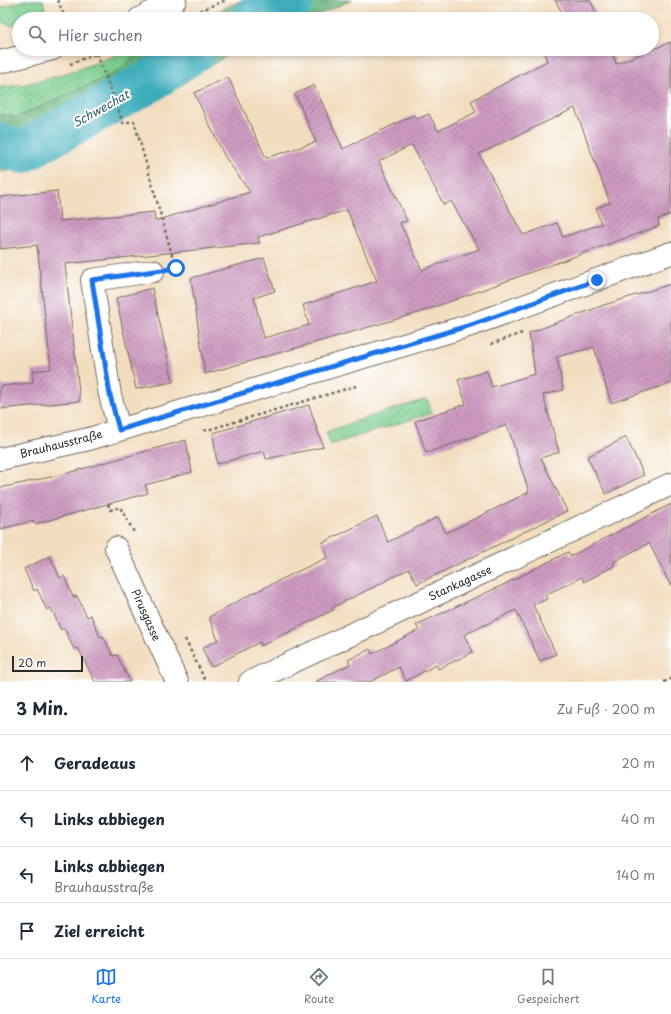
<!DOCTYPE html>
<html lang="de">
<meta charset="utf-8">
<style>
body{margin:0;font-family:"Playpen Sans",sans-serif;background:#f2f2f3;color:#1f2937}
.scale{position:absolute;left:12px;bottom:10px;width:71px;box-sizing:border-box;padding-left:4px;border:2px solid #2b2b2b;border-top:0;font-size:11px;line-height:14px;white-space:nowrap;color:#2b2b2b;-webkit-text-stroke:3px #fff;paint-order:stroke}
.stop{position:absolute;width:12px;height:12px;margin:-9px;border:3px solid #1a73e8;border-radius:50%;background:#fff}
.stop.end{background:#1a73e8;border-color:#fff;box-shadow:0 1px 4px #0008}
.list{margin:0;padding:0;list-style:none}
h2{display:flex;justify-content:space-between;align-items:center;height:52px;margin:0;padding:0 16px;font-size:17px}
h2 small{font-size:13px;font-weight:400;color:#747a83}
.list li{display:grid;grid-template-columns:26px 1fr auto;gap:12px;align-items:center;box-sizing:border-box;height:56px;padding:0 16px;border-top:1px solid #e0e1e3}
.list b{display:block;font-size:15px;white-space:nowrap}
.list p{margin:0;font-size:13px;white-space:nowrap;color:#747a83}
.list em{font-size:13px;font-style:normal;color:#747a83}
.icon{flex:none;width:22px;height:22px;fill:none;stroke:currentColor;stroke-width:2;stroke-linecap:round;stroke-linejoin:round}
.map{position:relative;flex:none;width:671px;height:682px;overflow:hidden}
.search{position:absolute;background:#fff;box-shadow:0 2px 6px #0003;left:12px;right:12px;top:12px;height:44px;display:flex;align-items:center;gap:10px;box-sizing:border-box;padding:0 14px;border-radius:22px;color:#747a83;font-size:15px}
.sheet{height:276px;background:#fff}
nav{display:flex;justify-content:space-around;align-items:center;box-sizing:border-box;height:56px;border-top:1px solid #e0e1e3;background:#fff;font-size:11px;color:#747a83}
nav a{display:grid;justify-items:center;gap:2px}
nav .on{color:#1a73e8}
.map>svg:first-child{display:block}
.grass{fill:url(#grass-dots);stroke:#547d5e}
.forest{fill:url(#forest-crowns);stroke:#486e52}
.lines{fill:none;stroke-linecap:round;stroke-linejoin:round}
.river{stroke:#3eadbc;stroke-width:43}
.building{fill:url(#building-hatch);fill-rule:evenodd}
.minor-casing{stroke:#71695f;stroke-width:24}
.major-casing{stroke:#71695f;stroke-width:24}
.path{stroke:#71695f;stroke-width:2.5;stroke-dasharray:3 3;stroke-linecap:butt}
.minor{stroke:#fff;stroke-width:22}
.major{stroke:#fff;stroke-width:22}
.route{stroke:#1a73e8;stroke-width:5}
.labels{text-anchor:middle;stroke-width:4;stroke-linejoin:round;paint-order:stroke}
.street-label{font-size:11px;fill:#2b2b2b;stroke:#fff}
.water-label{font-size:12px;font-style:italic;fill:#335f65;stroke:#fff}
</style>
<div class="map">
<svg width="671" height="682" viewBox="0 0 671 682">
<defs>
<pattern id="grass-dots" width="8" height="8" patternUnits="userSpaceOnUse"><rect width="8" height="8" fill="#7ecf90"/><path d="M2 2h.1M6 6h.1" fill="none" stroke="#67a876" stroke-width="1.8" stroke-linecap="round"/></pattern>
<pattern id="forest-crowns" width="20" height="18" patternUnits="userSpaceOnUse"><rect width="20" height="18" fill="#66b27a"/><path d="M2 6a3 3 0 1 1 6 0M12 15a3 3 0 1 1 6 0" fill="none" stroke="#549164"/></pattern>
<pattern id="building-hatch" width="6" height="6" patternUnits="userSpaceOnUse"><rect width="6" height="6" fill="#ce9ac1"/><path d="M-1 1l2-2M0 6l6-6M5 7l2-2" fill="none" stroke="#a77e9d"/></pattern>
</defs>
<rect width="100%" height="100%" fill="#fff"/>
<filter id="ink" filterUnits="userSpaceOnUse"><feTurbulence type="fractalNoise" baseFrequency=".025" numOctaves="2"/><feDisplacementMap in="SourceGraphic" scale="8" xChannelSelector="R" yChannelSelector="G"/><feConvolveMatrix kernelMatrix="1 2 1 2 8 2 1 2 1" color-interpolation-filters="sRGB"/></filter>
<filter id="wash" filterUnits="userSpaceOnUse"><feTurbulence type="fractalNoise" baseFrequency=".012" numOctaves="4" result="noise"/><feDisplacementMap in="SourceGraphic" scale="16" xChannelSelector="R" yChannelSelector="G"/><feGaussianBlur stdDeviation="0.9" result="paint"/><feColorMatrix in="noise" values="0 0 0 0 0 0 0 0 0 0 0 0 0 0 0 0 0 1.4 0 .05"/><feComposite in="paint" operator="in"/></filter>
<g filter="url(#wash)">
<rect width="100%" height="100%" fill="#f3ddbf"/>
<g class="grass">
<polygon points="25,0 43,0 46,12 27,19 19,19 19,23 11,26 1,22 0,8"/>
<path d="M132,49h9l-23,23 -101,45 -17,-3v-27c42,-2 92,-23 132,-38z"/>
<polygon points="427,399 432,413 330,445 326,432 374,415"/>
</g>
<g class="forest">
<polygon points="242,0 352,0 309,19 201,19"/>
<polygon points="141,49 242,49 225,57 37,167 0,172 0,114 17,117 118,72"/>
</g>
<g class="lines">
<g class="river">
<polyline points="253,19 293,0"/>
<polyline points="0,145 22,152 149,82 197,49"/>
</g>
</g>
<g id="blocks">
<g class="building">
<polygon points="555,0 590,0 599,19 566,19"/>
<path d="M671,42v172l-13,5 1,7 -241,87 -213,61 -14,-96 73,-20 11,33 -21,7 10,40 45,-13 -6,-20 74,-24 -30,-71 -89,27 2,6 -195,21 15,137 -80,8v-23l33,-3 -1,-12 19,-2 -14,-124 -37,4v-52l57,-6 3,30 94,-9 1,9 95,-29 -25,-35 -31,-64 34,-16 38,81 50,-16 -21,-48 19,-9 29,64 71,-34 3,4 12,-5 9,17 38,-19 -5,-11 76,-40 -4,-12h68l5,15zM575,108l35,95 -14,5 5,16 -38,13 -6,-14 -34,12 -44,-81zM412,145l32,60 7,-4 28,48 -57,21 -22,-47 7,-2 -28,-60z"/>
<polygon points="671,284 671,383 611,403 594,347 557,357 563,390 543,395 559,452 541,458 567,511 417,584 409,569 332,608 333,610 261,646 260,642 211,667 202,648 218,640 209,617 251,594 328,557 322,543 377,516 388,542 438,517 446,533 529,492 507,425 426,453 415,421 466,404 458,380 487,371 492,387 535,374 529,333 604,305"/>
<polygon points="152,288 173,382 136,389 116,298"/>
<polygon points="309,405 323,447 266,459 264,451 217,464 213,433"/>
<polygon points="626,437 644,475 606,494 587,457"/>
<polygon points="186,440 192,472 145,485 148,493 35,524 34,521 0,529 0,488 64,474"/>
<polygon points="671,504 671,586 649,543 613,562 614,566 584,582 582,577 545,595 547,599 533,605 556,654 540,661 516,610 464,635 473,652 438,669 436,665 406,681 399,667 370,682 315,682 350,664 348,660 370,649 372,654 419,630 416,625 503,585 568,552 571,556"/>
<polygon points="50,556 60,578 64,576 73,597 77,596 87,617 91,615 100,637 103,636 113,656 117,655 130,682 95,682 78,648 74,649 64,628 61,630 51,608 47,610 37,589 34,591 24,569"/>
</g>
</g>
</g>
<g filter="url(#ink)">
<use href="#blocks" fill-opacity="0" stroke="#71695f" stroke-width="1"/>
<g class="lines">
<defs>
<g id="minor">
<polyline points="139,19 175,0"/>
<polyline points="0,62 52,49"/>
<polyline points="119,429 110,395 92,280 153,271"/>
<polyline points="116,548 177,682"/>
<polyline points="250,682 671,484"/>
</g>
<polyline id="major" points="0,459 89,439 471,325 671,253"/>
</defs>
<use href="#minor" class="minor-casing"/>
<use href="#major" class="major-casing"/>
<g class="path">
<polyline points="58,0 65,19"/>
<polyline points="194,13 226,0"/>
<polyline points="97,54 123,123 134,121 173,258"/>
<polyline points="70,64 109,49"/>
<polyline points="491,344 525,332"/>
<polyline points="204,431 356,386"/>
<polyline points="108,504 110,510 120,507 134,532"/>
<polyline points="185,639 206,682"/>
<polyline points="664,682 671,679"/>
</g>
<use href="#minor" class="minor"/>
<use href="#major" class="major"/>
</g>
</g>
<g class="lines" filter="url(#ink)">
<polyline class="route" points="176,268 92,280 110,395 119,430 471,325 597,280"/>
</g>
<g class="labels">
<g class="street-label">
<text transform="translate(61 444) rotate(-14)" y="4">Brauhausstraße</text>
<text transform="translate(460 583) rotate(-25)" y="4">Stankagasse</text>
<text transform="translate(146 615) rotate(66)" y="4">Pirusgasse</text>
</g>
<g class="water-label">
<text transform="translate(101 109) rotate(-29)" y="4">Schwechat</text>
</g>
</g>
</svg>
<div class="scale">20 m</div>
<div class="stop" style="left:176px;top:268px"></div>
<div class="stop end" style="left:597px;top:280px"></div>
<div class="search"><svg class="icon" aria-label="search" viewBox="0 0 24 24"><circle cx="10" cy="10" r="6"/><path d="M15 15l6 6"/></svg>Hier suchen</div>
</div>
<section class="sheet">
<h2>3 Min.<small>Zu Fuß · 200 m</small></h2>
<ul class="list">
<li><svg class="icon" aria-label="ahead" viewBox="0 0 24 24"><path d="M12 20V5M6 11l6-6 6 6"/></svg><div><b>Geradeaus</b></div><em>20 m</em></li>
<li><svg class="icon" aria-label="left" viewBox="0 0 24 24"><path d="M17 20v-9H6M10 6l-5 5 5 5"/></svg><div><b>Links abbiegen</b></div><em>40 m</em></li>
<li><svg class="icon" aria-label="left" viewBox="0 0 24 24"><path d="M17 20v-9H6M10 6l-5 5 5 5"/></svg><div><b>Links abbiegen</b><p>Brauhausstraße</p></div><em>140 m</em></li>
<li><svg class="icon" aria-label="arrive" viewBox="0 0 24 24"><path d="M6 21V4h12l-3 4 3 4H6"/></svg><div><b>Ziel erreicht</b></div></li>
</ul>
</section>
<nav>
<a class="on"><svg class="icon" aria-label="map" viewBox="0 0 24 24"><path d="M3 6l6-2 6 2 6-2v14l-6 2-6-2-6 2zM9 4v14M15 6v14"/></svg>Karte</a>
<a><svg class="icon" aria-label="directions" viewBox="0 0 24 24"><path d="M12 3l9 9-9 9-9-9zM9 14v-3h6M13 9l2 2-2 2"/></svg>Route</a>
<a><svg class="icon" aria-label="saved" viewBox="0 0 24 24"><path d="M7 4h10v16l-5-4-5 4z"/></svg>Gespeichert</a>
</nav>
